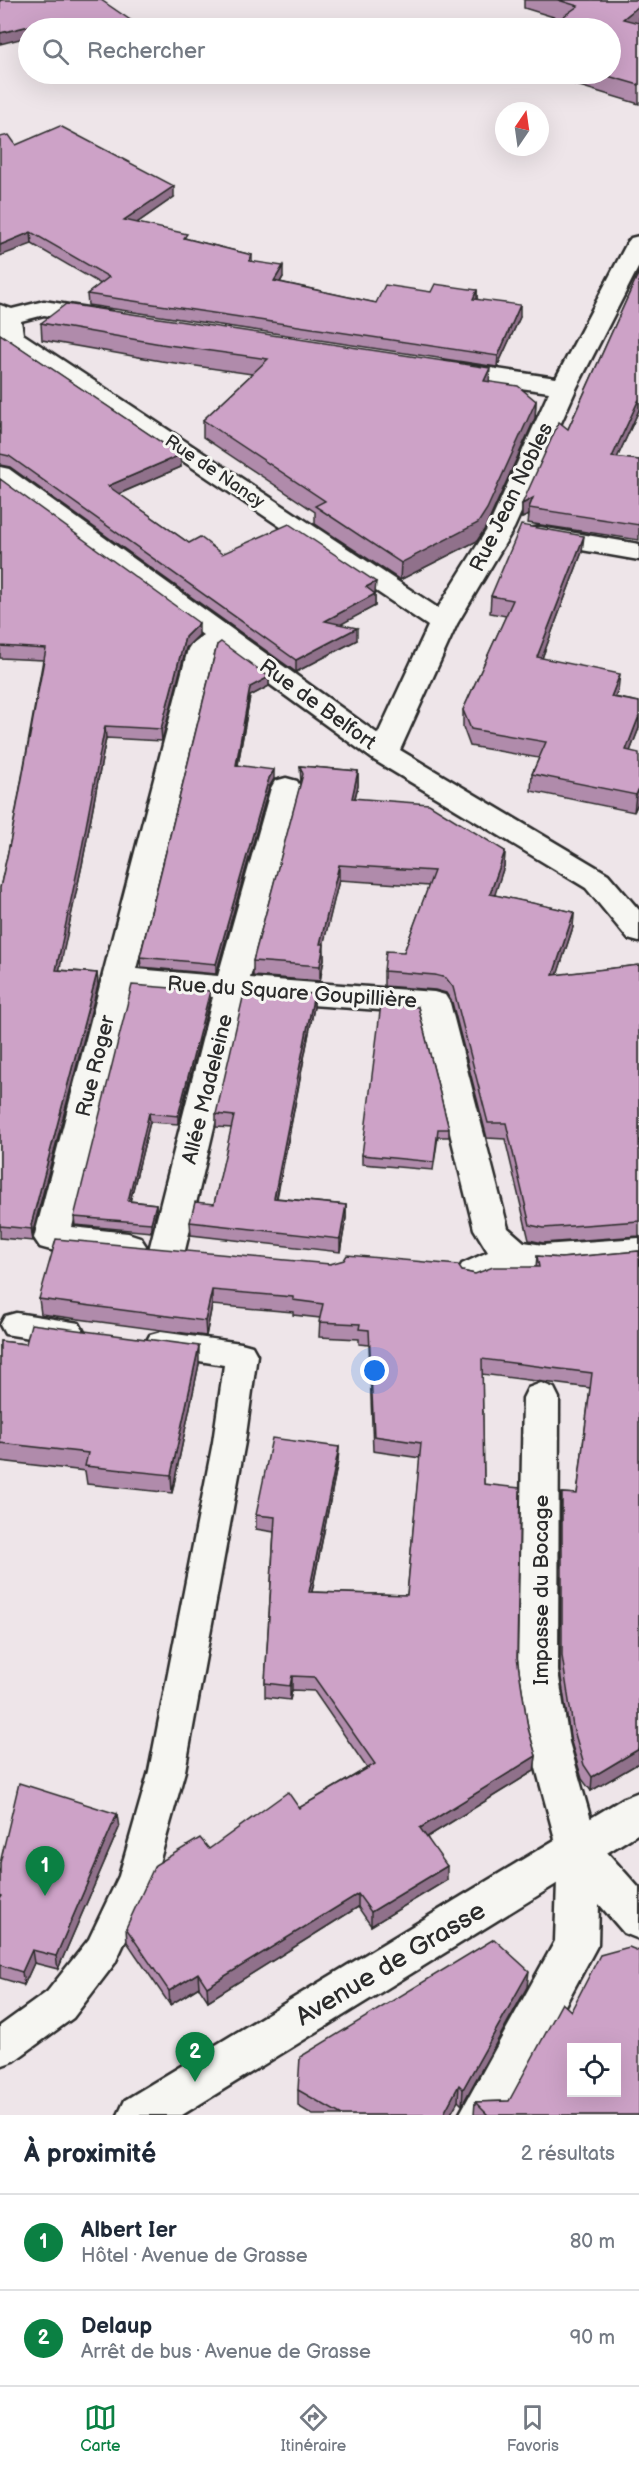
<!DOCTYPE html>
<html lang="fr">
<meta charset="utf-8">
<style>
body{margin:0;font-family:"Balsamiq Sans",sans-serif;background:#f2f2f3;color:#1f2937}
.controls{position:absolute;right:18px;bottom:18px;display:grid;overflow:hidden;border-radius:0px;box-shadow:0 6px 24px #0002}
.controls button{width:54px;height:54px;display:grid;place-items:center;padding:0;border:0;border-bottom:2px solid #e0e1e3;background:#fff;color:#1f2937;font:30px sans-serif}
.compass{position:absolute;left:495px;top:102px;width:54px;height:54px;border-radius:50%;background:#fff;box-shadow:0 6px 24px #0002;rotate:13deg}
.you{position:absolute;left:375px;top:1371px;width:21px;height:21px;margin:-15px;border:4px solid #fff;border-radius:50%;background:#1a73e8;box-shadow:0 0 0 9px #1a73e833}
.badge{display:grid;place-items:center;width:39px;height:39px;border-radius:50%;background:#0b8043;color:#fff;font-size:20px;font-weight:700}
.pin{position:absolute;translate:-50% -50px;filter:drop-shadow(0 2px 3px #0008)}
.pin::after{content:'';position:absolute;top:32px;width:21px;height:18px;background:inherit;clip-path:polygon(0 0,100% 0,50% 100%)}
.list{margin:0;padding:0;list-style:none}
h2{display:flex;justify-content:space-between;align-items:center;height:78px;margin:0;padding:0 24px;font-size:26px}
h2 small{font-size:20px;font-weight:400;color:#747a83}
.list li{display:grid;grid-template-columns:39px 1fr auto;gap:18px;align-items:center;box-sizing:border-box;height:96px;padding:0 24px;border-top:2px solid #e0e1e3}
.list b{display:block;font-size:22px;white-space:nowrap}
.list p{margin:0;font-size:20px;white-space:nowrap;color:#747a83}
.list em{font-size:20px;font-style:normal;color:#747a83}
.icon{flex:none;width:33px;height:33px;fill:none;stroke:currentColor;stroke-width:2;stroke-linecap:round;stroke-linejoin:round}
.map{position:relative;flex:none;width:639px;height:2115px;overflow:hidden}
.search{position:absolute;background:#fff;box-shadow:0 6px 24px #0002;left:18px;right:18px;top:18px;height:66px;display:flex;align-items:center;gap:15px;box-sizing:border-box;padding:0 21px;border-radius:33px;color:#747a83;font-size:22px}
.sheet{height:270px;background:#fff}
nav{display:flex;justify-content:space-around;align-items:center;box-sizing:border-box;height:84px;border-top:2px solid #e0e1e3;background:#fff;font-size:16px;color:#747a83}
nav a{display:grid;justify-items:center;gap:3px}
nav .on{color:#0b8043}
.map>svg:first-child{display:block}
.lines{fill:none;stroke-linecap:round;stroke-linejoin:round}
.lane-casing{stroke:#2b2b2b;stroke-width:5}
.street-casing{stroke:#2b2b2b;stroke-width:5}
.secondary-casing{stroke:#2b2b2b;stroke-width:5}
.lane{fill:#f6f6f2;fill-rule:evenodd}
.street{fill:#f6f6f2;fill-rule:evenodd}
.secondary{fill:#f6f6f2;fill-rule:evenodd}
.wall{fill:#b08bab;stroke:#2b2b2b;stroke-width:1.5}
.shaded-wall{fill:#90718b;stroke:#2b2b2b;stroke-width:1.5}
.building{fill:#cda2c7;stroke:#2b2b2b;stroke-width:1.5;fill-rule:evenodd}
.labels{text-anchor:middle;stroke-width:6;stroke-linejoin:round;paint-order:stroke}
.far-street-label{font-size:18px;fill:#2b2b2b;stroke:#f6f6f2}
.street-label{font-size:21px;fill:#2b2b2b;stroke:#f6f6f2}
.near-street-label{font-size:26px;fill:#2b2b2b;stroke:#f6f6f2}
</style>
<div class="map">
<svg width="639" height="2115" viewBox="0 0 639 2115">
<rect width="100%" height="100%" fill="#eee5e9"/>
<filter id="ink" filterUnits="userSpaceOnUse"><feTurbulence type="fractalNoise" baseFrequency=".0167" numOctaves="2"/><feDisplacementMap in="SourceGraphic" scale="12" xChannelSelector="R" yChannelSelector="G"/><feConvolveMatrix kernelMatrix="1 2 1 2 8 2 1 2 1" color-interpolation-filters="sRGB"/></filter>
<g filter="url(#ink)">
<g class="lines">
<defs>
<g id="lane">
<polygon points="16,1313 79,1323 84,1332 79,1341 68,1344 5,1334 0,1325 5,1316"/>
<polygon points="161,1332 241,1343 252,1346 257,1355 245,1442 185,1771 155,1877 115,1963 73,2018 14,2061 0,2066 0,2026 47,1992 89,1939 119,1876 149,1771 213,1442 224,1365 150,1353 145,1344 150,1335"/>
</g>
<g id="street">
<path d="M639,236v30l-62,121 -63,141 -57,96 -57,126 208,124 31,36v32l-11,-3 -42,-51 -212,-128 -153,-111 -6,4 -79,316 82,7 53,-188 4,-7 11,-3 11,3 4,7 -51,190 184,14 11,3 5,8 58,225 16,14 19,3 96,-7v26l-80,7 -39,-3 -45,19 -13,-3 -5,-10 5,-10 26,-12 -14,-23 -54,-216 -176,-13 -59,250 -6,9 -12,4 -12,-4 -6,-9 64,-253 -82,-6 -59,236 56,6 12,4 6,9 -6,9c-22,7 -77,-1 -100,-8l-6,-9 154,-589 4,-6 11,-8 -203,-148v-20l9,2 369,265 50,-108 -361,-243 -65,-41 -2,-3v-34l12,4 32,-8 68,11 3,5 -3,5 -9,2 -59,-9 -23,6 2,13 415,274 50,-80 61,-136 -105,-15 -9,-3 -4,-5 4,-5 9,-3 112,17 71,-135 4,-5z"/>
<polygon points="540,527 639,544 639,560 530,541 526,535 530,529"/>
<polygon points="541,1383 554,1388 559,1398 558,1671 569,1742 597,1841 639,1888 639,1939 624,1933 599,1904 598,1944 506,2115 459,2115 555,1941 558,1850 529,1742 518,1671 523,1398 528,1388"/>
</g>
<polygon id="secondary" points="639,1792 639,1833 182,2115 118,2115 125,2100 624,1798"/>
</defs>
<use href="#lane" class="lane-casing"/>
<use href="#street" class="street-casing"/>
<use href="#secondary" class="secondary-casing"/>
<use href="#lane" class="lane"/>
<use href="#street" class="street"/>
<use href="#secondary" class="secondary"/>
</g>
<g class="wall">
<polygon points="0,0 142,28 28,28"/>
<polygon points="524,0 639,0 639,104 540,74 610,74 560,19 524,8"/>
<polygon points="16,145 174,197 137,223 188,239 252,255 252,261 283,277 280,282 376,303 431,292 477,290 477,299 520,317 497,367 88,305 87,294 101,284 32,244"/>
<polygon points="639,272 639,410 617,458 639,460 639,540 528,523 529,515 522,518 522,504 568,429"/>
<polygon points="41,323 489,382 536,401 535,418 486,527 477,541 400,580 315,524 315,512 203,437 203,420 252,374 161,361 42,340"/>
<polygon points="0,334 180,455 181,467 119,494 189,543 222,554 375,593 375,606 340,624 357,640 296,672 10,467 0,465"/>
<polygon points="0,479 199,635 186,648 162,741 106,738 82,865 59,970 97,973 98,985 32,1235 33,1241 0,1238 0,888 11,838 43,660 0,658"/>
<polygon points="582,552 542,658 618,690 615,697 639,702 639,728 630,751 639,801 634,812 531,791 532,774 539,758 470,746 463,727 463,710 506,616 490,613 491,596"/>
<polygon points="217,645 269,677 269,686 250,696 238,765 274,779 269,787 216,974 141,967 140,957"/>
<polygon points="300,766 358,771 358,786 355,798 505,851 504,866 494,895 574,912 573,927 557,975 639,965 639,1236 543,1243 529,1240 505,1139 487,1138 452,1002 446,993 435,990 384,986 384,971 404,952 429,886 339,880 323,944 324,959 320,981 253,976 253,961 301,783"/>
<polygon points="210,991 210,999 178,1124 150,1122 130,1201 156,1204 156,1212 151,1232 75,1225 74,1217"/>
<polygon points="314,994 314,1007 277,1198 346,1205 346,1218 340,1252 191,1235 190,1222 214,1204 232,1128 216,1127 216,1114"/>
<polygon points="418,1007 449,1129 449,1137 438,1137 433,1170 362,1164 362,1155"/>
<polygon points="639,1251 639,1763 591,1791 582,1779 571,1742 560,1671 561,1507 562,1493 577,1494 590,1388 482,1374 484,1484 517,1657 528,1728 536,1756 534,1771 427,1837 447,1880 371,1926 358,1907 208,2001 199,1987 170,2005 127,1942 126,1928 209,1849 299,1808 367,1768 314,1691 292,1690 290,1700 265,1697 265,1683 274,1532 256,1529 256,1515 339,1447 338,1461 312,1592 407,1595 420,1458 373,1451 369,1345 359,1344 359,1339 319,1337 320,1318 293,1315 293,1312 212,1305 206,1336 41,1314 39,1299 330,1264 462,1271 475,1274 536,1267 537,1256 561,1258"/>
<polygon points="0,1341 199,1364 172,1493 87,1484 85,1471 0,1461"/>
<polygon points="119,1828 58,1969 34,1963 24,1985 0,1978 0,1863"/>
<polygon points="527,1987 462,2105 458,2101 450,2115 313,2115 298,2106 298,2090"/>
<polygon points="571,2011 639,2115 474,2115 475,2102 509,2101"/>
</g>
<g class="shaded-wall">
<polygon points="639,6 639,23 622,36 623,19"/>
<polygon points="58,19 59,28 28,28 28,37 0,44 0,33"/>
<polygon points="174,186 174,197 125,231 124,220"/>
<polygon points="31,232 32,244 0,256 0,245"/>
<polygon points="283,266 283,277 274,292 274,281"/>
<polygon points="477,290 477,301 473,299"/>
<polygon points="520,305 520,317 497,367 498,356"/>
<polygon points="490,368 489,385 484,381"/>
<polygon points="639,399 639,410 611,471 612,457"/>
<polygon points="536,401 535,418 486,527 477,541 400,580 401,563"/>
<polygon points="180,455 181,467 109,498 108,486"/>
<polygon points="533,498 529,508 529,515 522,518 522,504"/>
<polygon points="584,536 582,552 536,674 537,657"/>
<polygon points="376,582 375,593 365,598 366,587"/>
<polygon points="375,594 375,606 325,633 325,621"/>
<polygon points="199,623 199,635 186,648 162,741 161,729 185,637"/>
<polygon points="357,628 357,640 296,672 296,660"/>
<polygon points="620,674 618,690 609,713 611,697"/>
<polygon points="269,677 269,686 250,696 236,775 236,765 250,687"/>
<polygon points="639,716 639,728 624,767 626,750"/>
<polygon points="105,726 106,738 82,865 57,982 56,970"/>
<polygon points="274,770 274,779 269,787 216,974 216,964 269,778"/>
<polygon points="358,771 358,786 351,813 352,798"/>
<polygon points="639,788 639,801 634,812 636,795"/>
<polygon points="505,851 504,866 490,910 490,894"/>
<polygon points="339,865 339,880 320,959 320,944"/>
<polygon points="574,912 573,927 552,991 553,975"/>
<polygon points="324,944 324,959 320,981 320,966"/>
<polygon points="97,973 98,985 32,1235 31,1225"/>
<polygon points="210,991 210,999 178,1124 178,1116"/>
<polygon points="314,994 314,1007 274,1211 274,1198"/>
<polygon points="149,1113 150,1122 128,1210 128,1201"/>
<polygon points="156,1204 156,1212 151,1232 151,1223"/>
<polygon points="346,1205 346,1218 340,1252 340,1239"/>
<polygon points="212,1290 212,1305 206,1336 205,1321"/>
<polygon points="199,1346 199,1364 172,1493 171,1475"/>
<polygon points="339,1447 338,1461 309,1606 309,1592"/>
<polygon points="292,1676 292,1690 290,1700 290,1686"/>
<polygon points="639,1749 639,1763 591,1791 592,1777"/>
<polygon points="536,1756 534,1771 419,1842 420,1828"/>
<polygon points="117,1814 119,1828 58,1969 56,1956"/>
<polygon points="447,1866 447,1880 371,1926 371,1912"/>
<polygon points="358,1894 358,1907 208,2001 207,1987"/>
<polygon points="32,1950 34,1963 24,1985 22,1972"/>
<polygon points="529,1971 527,1987 462,2105 463,2089"/>
<polygon points="198,1973 199,1987 170,2005 169,1991"/>
<polygon points="459,2085 458,2101 450,2115 443,2115"/>
</g>
<g class="building">
<polygon points="0,0 101,0 142,28 104,28 58,19 0,33"/>
<polygon points="558,0 639,0 639,6 623,19 639,23 639,85 601,74 610,74 610,28 547,28 578,6"/>
<polygon points="60,126 174,186 124,220 187,234 184,238 252,255 249,261 283,266 274,281 376,303 385,285 431,292 435,284 477,290 473,299 520,305 498,356 87,294 109,277 31,232 0,245 0,137 9,135 16,145"/>
<polygon points="639,272 639,399 612,457 639,460 639,525 529,508 533,498 522,504 559,422 568,429"/>
<polygon points="66,304 490,368 484,381 518,386 536,401 487,509 478,523 401,563 315,506 325,501 203,420 268,359 161,344 41,323"/>
<polygon points="0,334 180,455 108,486 189,543 200,537 222,554 289,524 376,582 366,587 375,594 325,621 357,628 296,660 9,456 0,454"/>
<polygon points="0,479 199,623 185,637 161,729 105,726 81,853 56,970 97,973 31,1225 32,1229 0,1226 0,888 11,838 46,649 0,646"/>
<polygon points="521,525 584,536 537,657 620,674 611,697 639,702 639,716 626,750 639,753 639,788 636,795 532,774 546,742 471,729 463,710 513,600 491,596"/>
<polygon points="221,642 269,677 250,687 236,765 274,770 269,778 216,964 140,957 217,645"/>
<polygon points="300,766 358,771 352,798 429,804 505,851 490,894 574,912 553,975 639,965 639,1221 544,1228 530,1225 506,1123 488,1123 453,987 446,978 435,975 384,971 386,951 404,952 434,871 339,865 320,944 324,944 320,966 253,961 303,774"/>
<polygon points="132,985 210,991 178,1116 149,1113 128,1201 156,1204 151,1223 74,1217"/>
<polygon points="245,989 314,994 274,1198 346,1205 340,1239 190,1222 195,1202 214,1204 234,1116 216,1114"/>
<polygon points="381,1004 418,1007 449,1129 438,1129 434,1162 362,1155"/>
<polygon points="56,1239 330,1264 344,1260 347,1255 458,1265 462,1271 475,1274 493,1267 539,1267 537,1256 561,1258 639,1251 639,1749 592,1777 584,1765 573,1727 562,1656 562,1493 577,1494 592,1373 482,1359 484,1484 520,1488 517,1657 528,1728 536,1756 420,1828 447,1866 371,1912 358,1894 207,1987 198,1973 169,1991 126,1928 155,1865 200,1838 209,1849 288,1792 299,1808 375,1764 314,1677 292,1676 290,1686 265,1683 275,1517 256,1515 272,1438 339,1447 309,1592 407,1595 421,1443 374,1436 369,1330 359,1329 360,1324 319,1322 323,1304 293,1300 293,1297 212,1290 205,1321 39,1299"/>
<polygon points="31,1324 199,1346 171,1475 85,1466 88,1453 0,1443 0,1341 26,1344"/>
<polygon points="19,1783 117,1814 56,1956 32,1950 22,1972 0,1965 0,1899 2,1896 0,1895 0,1863"/>
<polygon points="494,1939 529,1971 463,2089 459,2085 443,2115 342,2115 298,2090 300,2057"/>
<path d="M629,1947l10,4v164h-151l-13,-13 34,-1 53,-98 9,8 29,-56zM572,2048h44v44h-44z"/>
</g>
</g>
<g class="labels">
<g class="far-street-label">
<text transform="translate(215 471) rotate(34)" y="6">Rue de Nancy</text>
</g>
<g class="street-label">
<text transform="translate(511 497) rotate(-64)" y="7">Rue Jean Nobles</text>
<text transform="translate(318 704) rotate(36)" y="7">Rue de Belfort</text>
<text transform="translate(292 992) rotate(4)" y="7">Rue du Square Goupillière</text>
<text transform="translate(95 1066) rotate(-76)" y="7">Rue Roger</text>
<text transform="translate(207 1089) rotate(-76)" y="7">Allée Madeleine</text>
<text transform="translate(541 1590) rotate(-90)" y="7">Impasse du Bocage</text>
</g>
<g class="near-street-label">
<text transform="translate(390 1963) rotate(-31)" y="9">Avenue de Grasse</text>
</g>
</g>
</svg>
<div class="controls">
<button><svg class="icon" aria-label="locate" viewBox="0 0 24 24"><circle cx="12" cy="12" r="6"/><path d="M12 2v4M12 18v4M2 12h4M18 12h4"/></svg></button>
</div>
<svg class="compass" viewBox="-18 -18 36 36"><path d="M0-13l5 13h-10z" fill="#e53935"/><path d="M0 13l5-13h-10z" fill="#747a83"/></svg>
<div class="you"></div>
<div class="pin badge" style="left:45px;top:1896px">1</div>
<div class="pin badge" style="left:195px;top:2082px">2</div>
<div class="search"><svg class="icon" aria-label="search" viewBox="0 0 24 24"><circle cx="10" cy="10" r="6"/><path d="M15 15l6 6"/></svg>Rechercher</div>
</div>
<section class="sheet">
<h2>À proximité<small>2 résultats</small></h2>
<ul class="list">
<li><span class="badge">1</span><div><b>Albert Ier</b><p>Hôtel · Avenue de Grasse</p></div><em>80 m</em></li>
<li><span class="badge">2</span><div><b>Delaup</b><p>Arrêt de bus · Avenue de Grasse</p></div><em>90 m</em></li>
</ul>
</section>
<nav>
<a class="on"><svg class="icon" aria-label="map" viewBox="0 0 24 24"><path d="M3 6l6-2 6 2 6-2v14l-6 2-6-2-6 2zM9 4v14M15 6v14"/></svg>Carte</a>
<a><svg class="icon" aria-label="directions" viewBox="0 0 24 24"><path d="M12 3l9 9-9 9-9-9zM9 14v-3h6M13 9l2 2-2 2"/></svg>Itinéraire</a>
<a><svg class="icon" aria-label="saved" viewBox="0 0 24 24"><path d="M7 4h10v16l-5-4-5 4z"/></svg>Favoris</a>
</nav>
